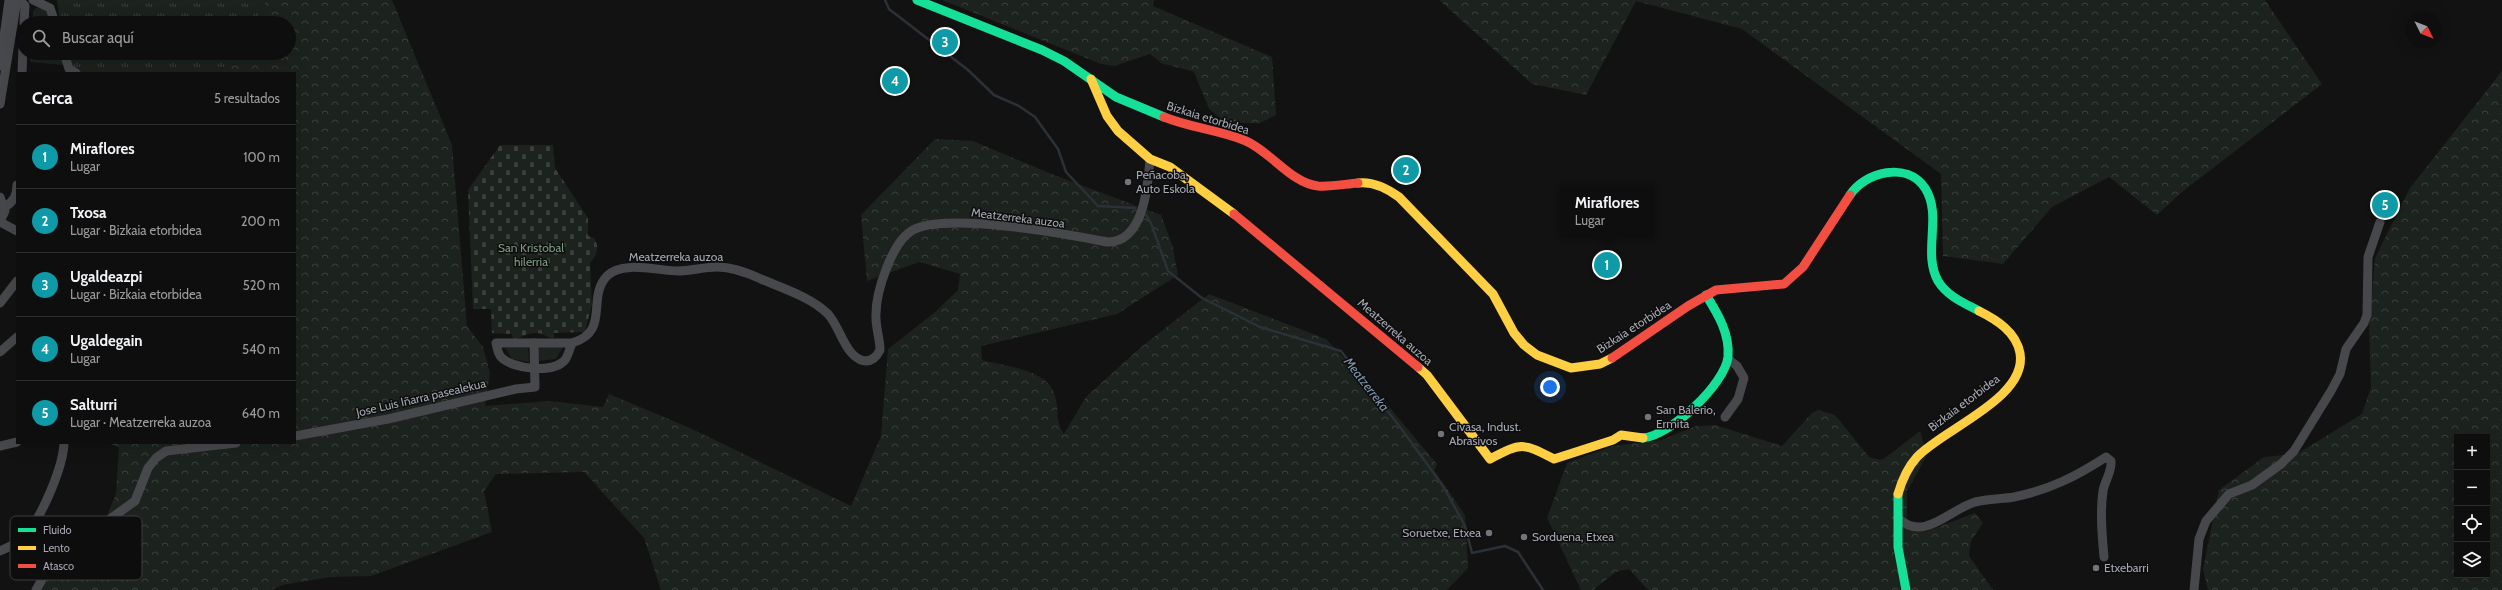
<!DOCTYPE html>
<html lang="es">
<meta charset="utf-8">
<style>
body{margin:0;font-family:Cabin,sans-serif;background:#1c1c1c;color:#f1f3f6}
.controls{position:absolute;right:12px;bottom:12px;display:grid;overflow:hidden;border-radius:0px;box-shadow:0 4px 16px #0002}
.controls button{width:36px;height:36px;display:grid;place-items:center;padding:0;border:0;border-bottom:1px solid #2e2e2e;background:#0e0e0e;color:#f1f3f6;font:20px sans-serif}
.compass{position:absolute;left:2406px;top:12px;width:36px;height:36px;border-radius:50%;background:#0e0e0e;box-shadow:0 4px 16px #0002;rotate:132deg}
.you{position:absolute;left:1550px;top:387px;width:14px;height:14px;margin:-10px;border:3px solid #fff;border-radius:50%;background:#1a73e8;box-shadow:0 0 0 6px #1a73e833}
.badge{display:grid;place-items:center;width:26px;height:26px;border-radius:50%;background:#72747a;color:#fff;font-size:13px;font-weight:700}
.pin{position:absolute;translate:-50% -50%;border:2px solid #fff;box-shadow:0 1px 4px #0006}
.popup{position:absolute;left:1560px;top:185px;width:94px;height:52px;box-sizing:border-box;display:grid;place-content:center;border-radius:0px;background:#0e0e0e;filter:drop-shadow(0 1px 3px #0005);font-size:13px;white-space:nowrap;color:#9b9c9e}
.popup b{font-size:15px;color:#f1f3f6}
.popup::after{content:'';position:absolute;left:50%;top:100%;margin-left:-8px;border:8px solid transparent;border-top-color:#0e0e0e}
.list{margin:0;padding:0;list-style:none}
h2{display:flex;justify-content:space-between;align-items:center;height:52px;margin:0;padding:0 16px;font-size:17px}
h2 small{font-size:13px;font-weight:400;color:#9b9c9e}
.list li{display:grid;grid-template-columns:26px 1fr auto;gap:12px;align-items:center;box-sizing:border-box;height:64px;padding:0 16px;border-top:1px solid #2e2e2e}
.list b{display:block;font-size:15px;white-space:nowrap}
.list p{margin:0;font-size:13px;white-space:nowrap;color:#9b9c9e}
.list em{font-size:13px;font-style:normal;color:#9b9c9e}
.icon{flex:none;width:22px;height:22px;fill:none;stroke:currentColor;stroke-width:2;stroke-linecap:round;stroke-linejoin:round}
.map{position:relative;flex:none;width:2502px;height:590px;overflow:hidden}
.search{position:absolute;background:#0e0e0e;box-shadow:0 4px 16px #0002;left:16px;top:16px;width:280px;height:44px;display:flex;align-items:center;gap:10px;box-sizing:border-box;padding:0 14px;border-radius:22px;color:#9b9c9e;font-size:15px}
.panel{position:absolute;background:#0e0e0e;box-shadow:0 4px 16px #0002;left:16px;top:72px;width:280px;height:372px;border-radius:0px}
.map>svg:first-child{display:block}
.grass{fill:url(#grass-tufts)}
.forest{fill:url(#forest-crowns);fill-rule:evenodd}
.cemetery{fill:url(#cemetery-stones)}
.garden{fill:#1c221d}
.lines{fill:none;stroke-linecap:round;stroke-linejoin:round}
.stream{stroke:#2b3136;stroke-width:2.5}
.street{stroke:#47484b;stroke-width:9}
.fast{stroke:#16e098;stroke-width:9}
.slow{stroke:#ffcf43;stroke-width:9}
.jam{stroke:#f24e42;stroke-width:9}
.poi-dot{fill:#72747a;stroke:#0d0d0e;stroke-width:1.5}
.labels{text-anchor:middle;stroke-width:3;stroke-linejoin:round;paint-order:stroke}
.street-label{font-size:12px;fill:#a5a8b2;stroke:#0d0d0e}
.poi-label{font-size:12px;fill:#a5a8b2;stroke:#0d0d0e;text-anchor:start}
.park-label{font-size:12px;fill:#7d9b80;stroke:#0d0d0e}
.water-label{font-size:13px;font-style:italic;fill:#7f95aa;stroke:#0d0d0e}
.key{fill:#0d0d0e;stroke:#3b3c3f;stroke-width:1}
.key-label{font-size:11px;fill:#a5a8b2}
</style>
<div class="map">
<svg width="2502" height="590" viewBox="0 0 2502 590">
<defs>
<pattern id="grass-tufts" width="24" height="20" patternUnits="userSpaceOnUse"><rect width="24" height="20" fill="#1c221d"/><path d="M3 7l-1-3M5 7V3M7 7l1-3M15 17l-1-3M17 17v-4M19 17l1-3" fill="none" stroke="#3a3f3b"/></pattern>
<pattern id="forest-crowns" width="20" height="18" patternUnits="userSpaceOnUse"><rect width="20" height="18" fill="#1c221d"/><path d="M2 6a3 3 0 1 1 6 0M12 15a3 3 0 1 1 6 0" fill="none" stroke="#3a3f3b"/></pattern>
<pattern id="cemetery-stones" width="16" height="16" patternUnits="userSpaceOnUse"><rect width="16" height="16" fill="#1c221d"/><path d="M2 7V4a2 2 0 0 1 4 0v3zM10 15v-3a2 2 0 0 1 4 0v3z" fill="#3a3f3b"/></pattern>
</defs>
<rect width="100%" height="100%" fill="#121213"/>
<g class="grass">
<polygon points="57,0 267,0 254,23 60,23"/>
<polygon points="65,53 237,53 218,73 72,73"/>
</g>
<g class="forest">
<path d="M267,0h125l60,145 15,181 16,21 7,26 -5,33 65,-5 53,6 6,-13 81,34 161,78 30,-70 7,-87 46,-36 24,-23 2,-16 -41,-12 -52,19 -6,-66 74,-76 38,2 81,34 107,40 11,29 6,31 -61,39 -136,32 1,14c21,6 64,9 72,33 6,15 0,26 10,41l22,-37 54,-49 69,-54 117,45 49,51 62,74 -3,6 31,45 3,53 -21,22h-786l-17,-52 -60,-66 -88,2 -12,17 8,41 -121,44 -41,1 -48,8 -11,5h-230l14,-27 45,-31 16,-38 3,-47 -11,-4h187v-370h-77l19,-20h52v-30h-35z"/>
<polygon points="942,0 1154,0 1153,6 1272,57 1276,115 1260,123 1226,123 1209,109 1194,72 1161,63 1150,54 1114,66 1101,64"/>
<polygon points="1439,0 2265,0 2322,84 2182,192 2157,215 2109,177 2052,207 2003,264 1943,256 1941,174 1742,29 1636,1 1586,95 1532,84"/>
<path d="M2502,71v519h-294l-5,-21 16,-79 45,-33 33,-3 65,-40 9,-27 -2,-59 6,-70 35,-70zM2457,437h30v138h-30z"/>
<polygon points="1819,410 1835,415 1869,457 1880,460 1885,458 1920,431 1927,455 1907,491 1907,524 1925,532 1975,513 1983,523 1971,541 1969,556 1993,590 1648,590 1629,569 1616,572 1593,590 1581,590 1547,518 1567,463 1613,446 1661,440 1696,426 1715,425 1782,446 1812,413"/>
</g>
<path class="cemetery" d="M500,145h53l2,23 33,50v18l6,2c6,9 3,17 -4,25l2,41 -7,28 -31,1v5c-8,0 -11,-6 -19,-5 -10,0 -13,6 -22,6l-1,-5 -20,-1 -1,-24h-18l-5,-119z"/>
<g class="garden">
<polygon points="37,7 46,10 53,23 32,23 33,11"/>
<polygon points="30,53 60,53 63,65 30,62"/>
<polygon points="538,347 563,347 556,359 539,361"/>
<polygon points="505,348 528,348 529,362 512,359"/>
</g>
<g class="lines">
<g class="stream">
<polyline points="885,0 889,9 968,70 994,95 1019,106 1035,117 1058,149 1066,172 1098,206 1135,208"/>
<polyline points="1146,215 1151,223 1168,271 1202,298 1260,327 1341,351 1400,427 1443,486 1465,526 1472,553 1505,546 1518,552 1543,590"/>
</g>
<g class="street">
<polyline points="20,0 25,6 24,23"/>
<polyline points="33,0 50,8 55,23"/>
<polyline points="64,53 69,69 76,73"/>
<polyline points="0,66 9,0"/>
<polyline points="22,73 23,47"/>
<polyline points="0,104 17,0"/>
<polyline points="0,197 5,211 0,222"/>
<path d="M5,207c9,-6 12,-12 12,-22"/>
<polyline points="0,222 17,231"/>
<polyline points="0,303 17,281"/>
<path d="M496,343h76c-2,5 -4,13 -7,17 -12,14 -53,9 -64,-3 -3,-3 -4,-10 -5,-14z"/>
<path d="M572,343c39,-12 14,-45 35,-67 15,-16 52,-5 71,-5 13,0 26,-4 39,-4 14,0 31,6 44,12 21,9 50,18 67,35 12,13 16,39 33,46 9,3 15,-2 19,-10 0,-12 -5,-24 -4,-36 0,-22 16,-73 37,-84 33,-18 154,4 194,12 37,1 41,-57 43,-83"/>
<polyline points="0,352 17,337"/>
<polyline points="1725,417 1738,399 1744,378 1737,366 1728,359"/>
<polyline points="295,436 388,419 516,389 535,387 534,343"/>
<polyline points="0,446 17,442"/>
<path d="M1898,518c26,25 52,-9 77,-16 13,-3 27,-3 39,-5 35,-7 63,-21 92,-40l5,4c1,11 -6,19 -8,30 -3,21 -1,44 1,66"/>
<path d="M0,551c9,-4 17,-7 24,-14 17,-18 39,-69 40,-94"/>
<polyline points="36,590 53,560 135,501 148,468 156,458 166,451 236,443"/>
<polyline points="2194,590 2199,539 2206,521 2229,494 2252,485 2281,464 2294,451 2331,391 2340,374 2346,349 2364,323 2367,315 2368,257 2380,222"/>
</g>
<g class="fast">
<polyline points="917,0 1042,50 1064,61 1116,97 1164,117"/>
<path d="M1850,195c15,-23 57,-34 75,-7 18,28 -3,64 13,93 9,15 26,22 41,30"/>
<path d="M1643,438c27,-2 82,-54 85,-81 2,-23 -10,-43 -22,-62"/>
<polyline points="1898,494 1898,547 1906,590"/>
</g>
<g class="slow">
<polyline points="1091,79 1107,116 1118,131 1150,159 1170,167 1234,214"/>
<path d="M1358,183c15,-2 30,6 41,14l94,97 21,39 10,12 13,10 34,13 29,-4 12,-6"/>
<path d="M1418,367l9,8 63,84c32,-17 33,-16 64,0l59,-19 8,-5 22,3"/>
<path d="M1898,494c4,-14 9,-26 19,-37 26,-28 111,-59 103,-104 -4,-21 -23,-33 -41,-42"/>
</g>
<g class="jam">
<path d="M1164,117c27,11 56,13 82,24 25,11 45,42 72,45 13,1 27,-2 40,-3"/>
<polyline points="1234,214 1418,367"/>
<polyline points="1612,358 1688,306 1716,290 1784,284 1803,267 1850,195"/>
</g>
</g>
<g class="poi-dot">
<circle cx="1128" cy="182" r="4"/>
<circle cx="1648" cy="417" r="4"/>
<circle cx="1441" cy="434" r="4"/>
<circle cx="1489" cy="533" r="4"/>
<circle cx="1524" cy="537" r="4"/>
<circle cx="2096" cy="568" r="4"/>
</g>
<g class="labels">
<g class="street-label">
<text transform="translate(1208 118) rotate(17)" y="4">Bizkaia etorbidea</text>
<text transform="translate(1018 218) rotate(7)" y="4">Meatzerreka auzoa</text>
<text x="676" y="261">Meatzerreka auzoa</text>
<text transform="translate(1634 327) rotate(-33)" y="4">Bizkaia etorbidea</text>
<text transform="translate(1395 332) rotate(41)" y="4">Meatzerreka auzoa</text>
<text transform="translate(421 398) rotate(-13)" y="4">Jose Luis Iñarra pasealekua</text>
<text transform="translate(1964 403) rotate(-37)" y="4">Bizkaia etorbidea</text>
</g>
<g class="poi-label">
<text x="1136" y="179">Peñacoba,<tspan x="1136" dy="14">Auto Eskola</tspan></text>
<text x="1656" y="414">San Balerio,<tspan x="1656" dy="14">Ermita</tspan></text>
<text x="1449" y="431">Civasa, Indust.<tspan x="1449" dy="14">Abrasivos</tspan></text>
<text x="1481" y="537" text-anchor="end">Soruetxe, Etxea</text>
<text x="1532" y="541">Sorduena, Etxea</text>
<text x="2104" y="572">Etxebarri</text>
</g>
<g class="park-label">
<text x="531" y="252">San Kristobal<tspan x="531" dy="14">hilerria</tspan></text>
</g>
<g class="water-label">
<text transform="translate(1367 384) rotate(52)" y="5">Meatzerreka</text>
</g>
</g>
<rect x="10" y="516" width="132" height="64" rx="6" class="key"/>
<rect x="18" y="528" width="18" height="4" fill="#16e098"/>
<rect x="18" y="546" width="18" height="4" fill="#ffcf43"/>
<rect x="18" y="564" width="18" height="4" fill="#f24e42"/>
<g class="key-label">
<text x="43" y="534">Fluido</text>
<text x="43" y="552">Lento</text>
<text x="43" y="570">Atasco</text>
</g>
</svg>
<div class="controls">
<button>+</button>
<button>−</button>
<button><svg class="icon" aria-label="locate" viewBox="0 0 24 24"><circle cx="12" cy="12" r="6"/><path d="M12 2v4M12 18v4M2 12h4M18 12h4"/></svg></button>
<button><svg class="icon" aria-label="layers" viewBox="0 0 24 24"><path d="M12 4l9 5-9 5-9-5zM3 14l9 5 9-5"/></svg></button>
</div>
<svg class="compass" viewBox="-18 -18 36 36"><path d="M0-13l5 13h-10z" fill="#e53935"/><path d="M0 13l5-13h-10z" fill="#9b9c9e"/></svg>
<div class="you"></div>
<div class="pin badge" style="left:1607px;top:265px;background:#0f9aa8">1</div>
<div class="popup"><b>Miraflores</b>Lugar</div>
<div class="pin badge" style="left:1406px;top:170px;background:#0f9aa8">2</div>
<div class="pin badge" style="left:945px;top:42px;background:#0f9aa8">3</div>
<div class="pin badge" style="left:895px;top:81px;background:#0f9aa8">4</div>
<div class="pin badge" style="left:2385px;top:205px;background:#0f9aa8">5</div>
<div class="search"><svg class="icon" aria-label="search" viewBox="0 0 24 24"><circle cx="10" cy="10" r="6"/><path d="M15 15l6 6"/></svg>Buscar aquí</div>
<section class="panel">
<h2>Cerca<small>5 resultados</small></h2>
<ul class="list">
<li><span class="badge" style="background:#0f9aa8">1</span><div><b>Miraflores</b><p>Lugar</p></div><em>100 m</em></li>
<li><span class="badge" style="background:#0f9aa8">2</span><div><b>Txosa</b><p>Lugar · Bizkaia etorbidea</p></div><em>200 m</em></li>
<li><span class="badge" style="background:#0f9aa8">3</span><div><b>Ugaldeazpi</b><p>Lugar · Bizkaia etorbidea</p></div><em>520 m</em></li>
<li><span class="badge" style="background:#0f9aa8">4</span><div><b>Ugaldegain</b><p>Lugar</p></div><em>540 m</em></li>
<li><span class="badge" style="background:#0f9aa8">5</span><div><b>Salturri</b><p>Lugar · Meatzerreka auzoa</p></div><em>640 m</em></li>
</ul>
</section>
</div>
